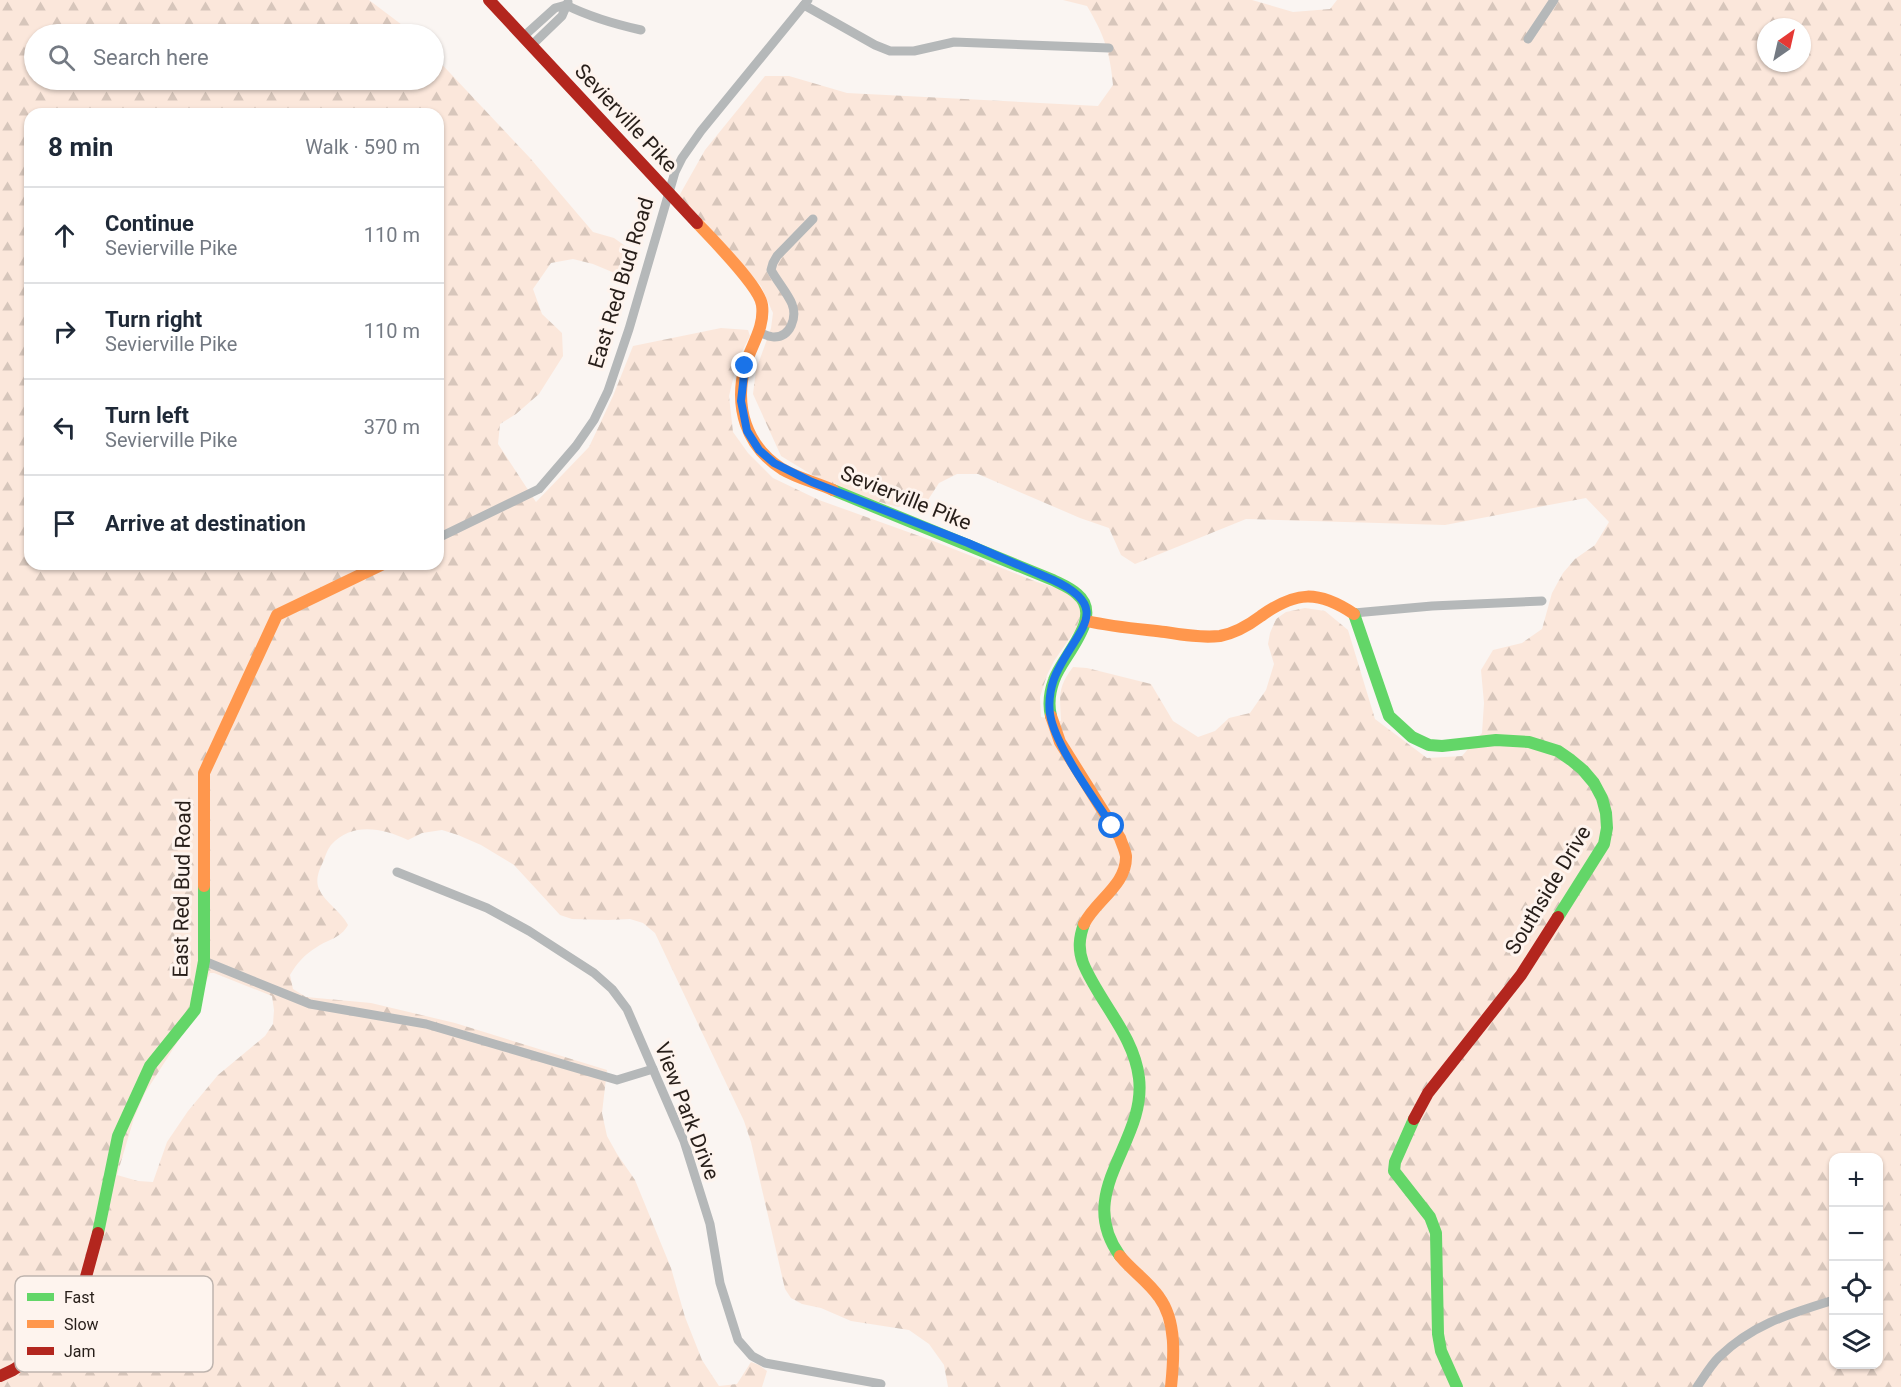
<!DOCTYPE html>
<meta charset="utf-8">
<style>
body{margin:0;font-family:Roboto,sans-serif;background:#f6f6f7;color:#1f2937}
.controls{position:absolute;right:18px;bottom:18px;display:grid;overflow:hidden;border-radius:12px;box-shadow:0 2px 4px #0004}
.controls button{width:54px;height:54px;display:grid;place-items:center;padding:0;border:0;border-bottom:2px solid #e0e1e3;background:#fff;color:#1f2937;font:30px sans-serif}
.compass{position:absolute;left:1757px;top:18px;width:54px;height:54px;border-radius:50%;background:#fff;box-shadow:0 2px 4px #0004;rotate:34deg}
.stop{position:absolute;width:18px;height:18px;margin:-14px;border:4px solid #1a73e8;border-radius:50%;background:#fff}
.stop.end{background:#1a73e8;border-color:#fff;box-shadow:0 2px 6px #0008}
.list{margin:0;padding:0;list-style:none}
h2{display:flex;justify-content:space-between;align-items:center;height:78px;margin:0;padding:0 24px;font-size:26px}
h2 small{font-size:20px;font-weight:400;color:#747a83}
.list li{display:grid;grid-template-columns:39px 1fr auto;gap:18px;align-items:center;box-sizing:border-box;height:96px;padding:0 24px;border-top:2px solid #e0e1e3}
.list b{display:block;font-size:22px;white-space:nowrap}
.list p{margin:0;font-size:20px;white-space:nowrap;color:#747a83}
.list em{font-size:20px;font-style:normal;color:#747a83}
.icon{flex:none;width:33px;height:33px;fill:none;stroke:currentColor;stroke-width:2;stroke-linecap:round;stroke-linejoin:round}
.map{position:relative;flex:none;width:1901px;height:1387px;overflow:hidden}
.search{position:absolute;background:#fff;box-shadow:0 2px 4px #0004;left:24px;top:24px;width:420px;height:66px;display:flex;align-items:center;gap:15px;box-sizing:border-box;padding:0 21px;border-radius:33px;color:#747a83;font-size:22px}
.panel{position:absolute;background:#fff;box-shadow:0 2px 4px #0004;left:24px;top:108px;width:420px;height:462px;border-radius:18px}
.map>svg:first-child{display:block}
.forest{fill:url(#forest-firs);fill-rule:evenodd}
.lines{fill:none;stroke-linecap:round;stroke-linejoin:round}
.street{stroke:#b5b8b9;stroke-width:9}
.fast{stroke:#63d668;stroke-width:12}
.slow{stroke:#ff974d;stroke-width:12}
.jam{stroke:#b3261e;stroke-width:12}
.route{stroke:#1a73e8;stroke-width:8}
.labels{text-anchor:middle;stroke-width:6;stroke-linejoin:round;paint-order:stroke}
.street-label{font-size:21px;fill:#271e19;stroke:#fef4ee}
.key{fill:#fef4ee;stroke:#beb4ae;stroke-width:1.5}
.key-label{font-size:16px;fill:#271e19}
</style>
<div class="map">
<svg width="1901" height="1387" viewBox="0 0 1901 1387">
<defs>
<pattern id="forest-firs" width="22" height="20" patternUnits="userSpaceOnUse" patternTransform="scale(1.5)"><rect width="22" height="20" fill="#fbe7db"/><path d="M5 1l3.5 6h-7zM16 11l3.5 6h-7z" fill="#d7c6bb"/></pattern>
</defs>
<rect width="100%" height="100%" fill="#faf5f2"/>
<path class="forest" d="M0,0h369l45,34h-380v46h400v-24l96,102 63,74 21,6 14,10 -1,15 -10,11 -24,-10 -20,-5 -22,4 -18,26 9,25 20,19 1,23 -24,38 -23,20 -16,10 -2,20 38,58 53,-55 24,-51 20,-50 88,-18 27,2 2,6 -12,23 -9,37 4,36 15,21 25,25 46,22 117,42 101,40 23,7 13,8 8,12v5l-5,15 -22,32 -7,14 -7,22 1,20 20,4c-1,-25 -4,-33 12,-54l14,1 64,16 22,37 25,16 17,-6 14,-13 21,-5 16,-23 8,-26 -6,-20 2,-11 6,-14 10,-7 19,-4 20,3 23,19 27,89 52,39 35,-2 20,-23 2,-30 -3,-33 12,-20 29,-7 20,-14 10,-36 11,-20 12,-14 20,-14 14,-23 -23,-24 -141,27 -199,-6 -111,45 -14,-9 -12,-27 -29,-10 -102,-44h-21l-18,9 -13,20 -28,4 -61,-17 -56,-34 -28,-62 3,-24 15,-42 2,-15 -12,-27 -82,-90 26,-46 60,-74h24l58,17 251,13 15,-21c-3,-34 -9,-50 -26,-79l-24,-6h189l41,12 37,-3 7,-9h564v1387h-953l-4,-22 -15,-21 -20,-14 -58,-9 -30,-13 -19,-4 -11,-6 -6,-9 -34,-147 -7,-21 -89,-188 -12,-10 -13,-4 -22,1 -36,-1 -12,-4 -46,-50 -33,-20 -23,-10 -16,-5 -20,3 -14,7c-26,-12 -56,-18 -77,5 -4,5 -6,12 -8,17 -4,8 -8,18 -4,27 6,14 22,22 29,36 -7,13 -19,14 -31,22 -12,7 -20,16 -27,28l3,14 13,8 65,6 84,20 152,47 -5,43 5,23 10,18 18,26 36,88 14,49 17,43 17,26 18,-2 14,-22 8,3 8,6 -5,16h-762zM1766,27h36v36h-36zM30,114h408v450h-408zM210,973h4l58,23 2,14 -1,14 -8,12 -47,39 -30,36 -21,31 -14,40 -15,-1 -21,-6 17,-57 11,-25 35,-55zM1834,1158h44v206h-44z"/>
<g class="lines">
<g class="street">
<path d="M566,5c24,12 48,19 75,25"/>
<polyline points="804,5 875,45 890,51 914,51 954,42 1109,48"/>
<polyline points="524,36 555,8 566,5"/>
<polyline points="1528,39 1554,0"/>
<polyline points="532,45 562,16 568,2"/>
<path d="M760,333c4,1 10,4 14,4 17,0 23,-20 18,-33 -4,-10 -15,-23 -21,-34l2,-7 4,-7 36,-37"/>
<polyline points="438,538 539,489 576,446 594,420 608,391 629,329 675,172 682,158 701,131 808,0"/>
<polyline points="1354,613 1432,606 1542,601"/>
<polyline points="397,872 487,908 529,931 594,973 612,989 627,1009 684,1141 710,1224 720,1283 738,1340 752,1356 765,1363 881,1384"/>
<polyline points="204,961 310,1004 426,1024 617,1080 653,1069"/>
<path d="M1697,1387c7,-10 13,-21 22,-30 34,-33 70,-43 115,-57"/>
</g>
<g class="fast">
<path d="M833,490l220,90c8,4 18,8 24,14 28,23 -15,62 -23,86 -4,11 -6,24 -3,36"/>
<polyline points="1354,614 1389,716 1412,737 1429,745 1442,746 1496,740 1529,742 1558,751 1571,760 1583,770 1594,783 1602,798 1606,813 1607,828 1604,844 1558,917"/>
<path d="M1084,924c-5,14 -6,25 -1,39 16,39 51,72 56,115 8,65 -66,113 -19,178"/>
<polyline points="1414,1119 1395,1162 1394,1171 1430,1217 1436,1233 1438,1334 1441,1351 1457,1387"/>
<polyline points="98,1233 118,1136 150,1066 195,1010 204,961 204,886"/>
</g>
<g class="slow">
<path d="M697,223c15,16 63,64 65,82 3,23 -11,40 -17,61 -11,41 1,80 37,103 15,9 35,14 51,21"/>
<path d="M1087,621c26,6 52,8 78,11 18,3 37,6 55,4 16,-3 29,-11 41,-20 35,-25 57,-26 93,-2"/>
<path d="M1051,716l9,26 60,96c2,6 5,12 6,18 1,29 -31,45 -42,68"/>
<polyline points="204,886 204,773 277,615 383,564"/>
<path d="M1120,1256c12,15 28,25 39,41 18,24 15,61 12,90"/>
</g>
<g class="jam">
<polyline points="489,0 697,223"/>
<polyline points="1414,1119 1428,1093 1521,975 1558,917"/>
<polyline points="0,1376 13,1370 44,1350 75,1317 98,1233"/>
</g>
</g>
<g class="lines">
<path class="route" d="M745,366l-4,35 6,30 12,19 15,13 38,19 156,61 85,37c61,28 24,50 5,90 -7,13 -10,30 -8,44 5,32 44,84 62,112"/>
</g>
<g class="labels">
<g class="street-label">
<text transform="translate(626 118) rotate(47)" y="7">Sevierville Pike</text>
<text transform="translate(621 283) rotate(-73)" y="7">East Red Bud Road</text>
<text transform="translate(906 498) rotate(22)" y="7">Sevierville Pike</text>
<text transform="translate(182 889) rotate(-89)" y="7">East Red Bud Road</text>
<text transform="translate(1548 890) rotate(-59)" y="7">Southside Drive</text>
<text transform="translate(687 1111) rotate(69)" y="7">View Park Drive</text>
</g>
</g>
<rect x="15" y="1276" width="198" height="96" rx="9" class="key"/>
<rect x="27" y="1293" width="27" height="8" fill="#63d668"/>
<rect x="27" y="1320" width="27" height="8" fill="#ff974d"/>
<rect x="27" y="1347" width="27" height="8" fill="#b3261e"/>
<g class="key-label">
<text x="64" y="1303">Fast</text>
<text x="64" y="1330">Slow</text>
<text x="64" y="1357">Jam</text>
</g>
</svg>
<div class="controls">
<button>+</button>
<button>−</button>
<button><svg class="icon" aria-label="locate" viewBox="0 0 24 24"><circle cx="12" cy="12" r="6"/><path d="M12 2v4M12 18v4M2 12h4M18 12h4"/></svg></button>
<button><svg class="icon" aria-label="layers" viewBox="0 0 24 24"><path d="M12 4l9 5-9 5-9-5zM3 14l9 5 9-5"/></svg></button>
</div>
<svg class="compass" viewBox="-18 -18 36 36"><path d="M0-13l5 13h-10z" fill="#e53935"/><path d="M0 13l5-13h-10z" fill="#747a83"/></svg>
<div class="stop" style="left:1112px;top:826px"></div>
<div class="stop end" style="left:745px;top:366px"></div>
<div class="search"><svg class="icon" aria-label="search" viewBox="0 0 24 24"><circle cx="10" cy="10" r="6"/><path d="M15 15l6 6"/></svg>Search here</div>
<section class="panel">
<h2>8 min<small>Walk · 590 m</small></h2>
<ul class="list">
<li><svg class="icon" aria-label="ahead" viewBox="0 0 24 24"><path d="M12 20V5M6 11l6-6 6 6"/></svg><div><b>Continue</b><p>Sevierville Pike</p></div><em>110 m</em></li>
<li><svg class="icon" aria-label="right" viewBox="0 0 24 24"><path d="M7 20v-9h11M14 6l5 5-5 5"/></svg><div><b>Turn right</b><p>Sevierville Pike</p></div><em>110 m</em></li>
<li><svg class="icon" aria-label="left" viewBox="0 0 24 24"><path d="M17 20v-9H6M10 6l-5 5 5 5"/></svg><div><b>Turn left</b><p>Sevierville Pike</p></div><em>370 m</em></li>
<li><svg class="icon" aria-label="arrive" viewBox="0 0 24 24"><path d="M6 21V4h12l-3 4 3 4H6"/></svg><div><b>Arrive at destination</b></div></li>
</ul>
</section>
</div>
